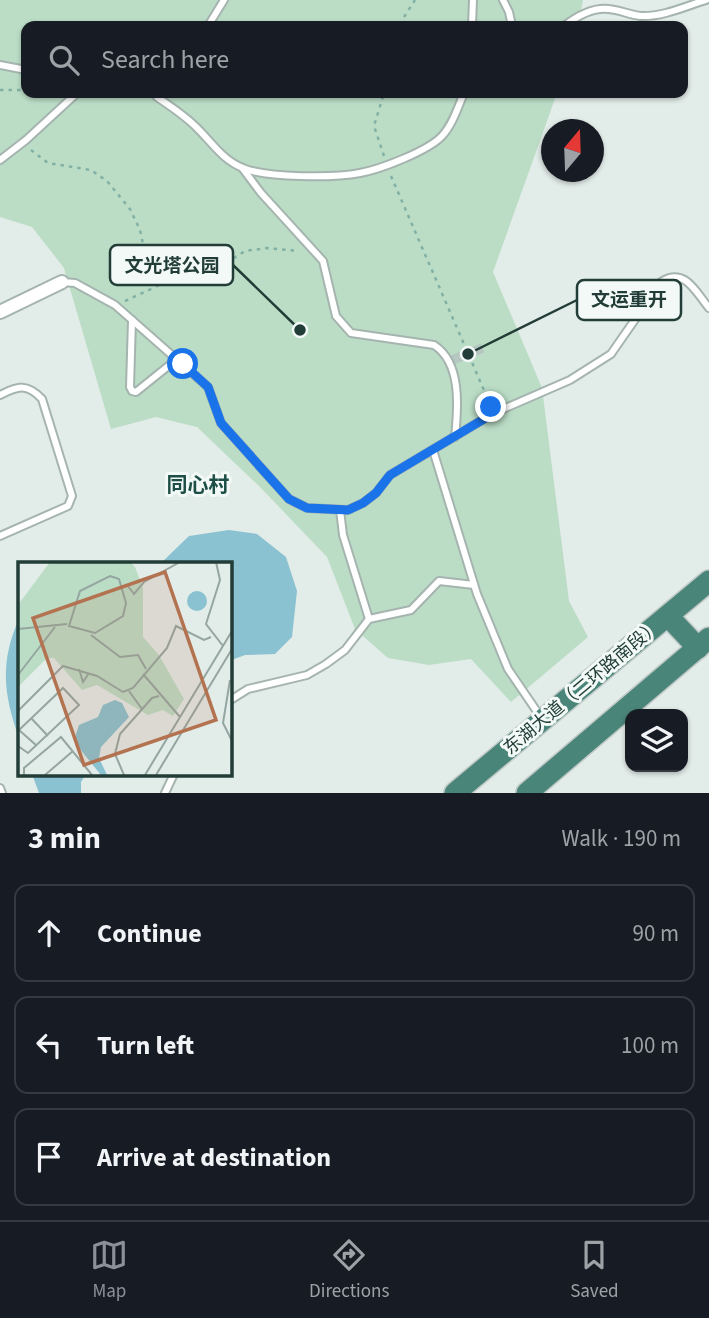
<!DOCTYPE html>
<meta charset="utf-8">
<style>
body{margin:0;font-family:"Source Sans 3","Noto Sans SC",sans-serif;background:#242831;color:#f1f3f6}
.controls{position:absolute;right:21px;bottom:21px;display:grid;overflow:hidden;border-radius:14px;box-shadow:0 2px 5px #0004}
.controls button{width:63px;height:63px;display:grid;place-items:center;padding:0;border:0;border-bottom:2px solid #363941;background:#171b24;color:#f1f3f6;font:35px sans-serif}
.compass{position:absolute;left:541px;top:119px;width:63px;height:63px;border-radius:50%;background:#171b24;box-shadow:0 2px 5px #0004;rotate:19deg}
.stop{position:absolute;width:21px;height:21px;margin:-16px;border:5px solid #1a73e8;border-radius:50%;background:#fff}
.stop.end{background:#1a73e8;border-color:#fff;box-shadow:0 2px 7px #0008}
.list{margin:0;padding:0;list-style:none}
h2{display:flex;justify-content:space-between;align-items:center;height:91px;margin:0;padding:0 28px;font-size:30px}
h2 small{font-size:23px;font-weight:400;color:#9ea1a6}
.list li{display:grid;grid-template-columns:46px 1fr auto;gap:21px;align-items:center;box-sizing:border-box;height:98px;margin:0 14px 14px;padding:0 14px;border:2px solid #363941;border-radius:14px}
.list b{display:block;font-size:26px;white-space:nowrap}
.list em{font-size:23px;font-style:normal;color:#9ea1a6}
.icon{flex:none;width:38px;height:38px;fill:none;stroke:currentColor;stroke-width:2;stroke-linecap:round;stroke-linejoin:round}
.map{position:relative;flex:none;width:709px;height:793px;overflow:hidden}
.search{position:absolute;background:#171b24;box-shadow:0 2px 5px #0004;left:21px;right:21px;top:21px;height:77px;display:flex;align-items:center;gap:18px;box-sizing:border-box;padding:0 24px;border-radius:14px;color:#9ea1a6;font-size:26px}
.sheet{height:427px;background:#171b24}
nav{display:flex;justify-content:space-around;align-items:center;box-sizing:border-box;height:98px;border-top:2px solid #363941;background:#171b24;font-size:19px;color:#9ea1a6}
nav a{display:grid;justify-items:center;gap:4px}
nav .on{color:#8c9099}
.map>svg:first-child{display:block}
.green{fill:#bbddc6}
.water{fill:#8ac2d1}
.building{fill:#b7c7c1;stroke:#b4c6bf;stroke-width:2}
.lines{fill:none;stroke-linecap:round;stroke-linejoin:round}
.service-casing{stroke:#a5b4af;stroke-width:10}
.minor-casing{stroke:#a5b4af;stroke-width:16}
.trunk-casing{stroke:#c1c9c7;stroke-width:24}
.path{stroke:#82b0a4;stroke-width:2.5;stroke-dasharray:3.5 5;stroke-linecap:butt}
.service{stroke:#fff;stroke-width:6}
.minor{stroke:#fff;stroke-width:12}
.trunk{stroke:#4a857a;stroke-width:21}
.route{stroke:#1a73e8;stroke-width:9}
.labels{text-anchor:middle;stroke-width:6;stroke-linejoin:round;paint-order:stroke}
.street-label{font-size:18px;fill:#223d37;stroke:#f2f9f6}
.quarter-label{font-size:21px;font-weight:bold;fill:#1e4f46;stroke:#f2f9f6}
.inset-road{fill:none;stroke:#95a6a1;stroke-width:2}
.view{fill:#b37250;fill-opacity:0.15;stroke:#b37250;stroke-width:3.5}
.inset-edge{fill:none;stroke:#223d37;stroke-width:3.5}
.leader{fill:none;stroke:#223d37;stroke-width:2.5}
.callout-dot{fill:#223d37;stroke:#f2f9f6;stroke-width:2.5}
.callout{fill:#f2f9f6;stroke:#223d37;stroke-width:2.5}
.callout-label{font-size:19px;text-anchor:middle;font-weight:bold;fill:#223d37}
</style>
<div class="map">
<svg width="709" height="793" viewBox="0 0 709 793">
<rect width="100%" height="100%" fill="#e2ece8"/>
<polygon class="green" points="0,0 583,0 578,26 26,26 26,93 557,93 493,272 542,388 569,601 588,637 511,702 471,659 429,665 388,658 355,629 327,557 260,487 197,427 156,417 111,429 64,268 32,227 0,217"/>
<g class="water">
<polygon points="229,530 257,534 286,557 297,591 292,637 275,654 245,655 229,661 229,564 160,564 189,536"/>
<path d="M19,619v119c-16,-44 -19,-77 0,-119z"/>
<polygon points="32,774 86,774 81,782 81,793 39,793"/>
</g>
<polygon class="building" points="480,345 483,352 455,363 452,356"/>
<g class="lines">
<defs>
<g id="service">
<polyline points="503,0 509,12 512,26"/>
<polyline points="208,26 224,0"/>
<polyline points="472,26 473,0"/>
<path d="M564,26c13,-10 28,-19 45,-17 11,1 21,6 32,7 22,1 45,-10 65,-16"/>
<polyline points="0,65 26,70"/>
<path d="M155,93l2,4c13,9 27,18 38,29 16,15 27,34 48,42 24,10 91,10 117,5 21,-4 68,-22 82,-37 11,-12 16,-29 22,-43"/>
<polyline points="0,160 26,140 77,93"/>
<path d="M243,169l18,24 62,68 13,55 15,17 83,12c28,18 24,63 21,92"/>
<path d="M62,282l13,1 40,22 93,82 13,36 68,76 18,9 41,2 15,-7 13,-10 14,-18 104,-62 76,-33 41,-26 50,-72c24,-15 34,9 48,26"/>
<polyline points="132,320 130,387 132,391 136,392 177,359"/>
<path d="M0,395c18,-9 27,-12 42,4l30,97 -4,10 -68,30"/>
<polyline points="433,450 477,594 508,669 540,716"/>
<polyline points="340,510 343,535 369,619"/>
<polyline points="229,701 248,689 307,675 326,664 345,650 369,619 411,610 439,581 474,585"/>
<polyline points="0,788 2,793"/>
<polyline points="165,793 174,774"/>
</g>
<polyline id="minor" points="0,312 62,282"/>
<g id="trunk">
<polyline points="668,616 698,648"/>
<polyline points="455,793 709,581"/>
<polyline points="527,793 709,638"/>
</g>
</defs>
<use href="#service" class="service-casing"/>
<use href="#minor" class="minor-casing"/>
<use href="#trunk" class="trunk-casing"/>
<g class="path">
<polyline points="404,17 415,0"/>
<polyline points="0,90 26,90"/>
<polyline points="51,93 59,96"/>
<polyline points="31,150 48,163 91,170 107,181 130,209 140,230 148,267 159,285"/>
<polyline points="384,156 374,126 384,93"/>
<polyline points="391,176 490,404"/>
<polyline points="125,301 166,282 199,280 245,251 267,248 298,251"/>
</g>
<use href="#service" class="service"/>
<use href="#minor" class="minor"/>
<use href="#trunk" class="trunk"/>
</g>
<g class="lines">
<polyline class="route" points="183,364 208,387 221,423 289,499 307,508 348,510 363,503 376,493 390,475 494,413 491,407"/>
</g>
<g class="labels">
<g class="street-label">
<text transform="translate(582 687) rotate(-40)" y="6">东湖大道（二环路南段）</text>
</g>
<g class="quarter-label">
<text x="198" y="492">同心村</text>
</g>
</g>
<g transform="translate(18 562)">
<rect width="214" height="214" fill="#e2ece8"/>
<path d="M32,0h80l5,5 8,21v49l16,18 25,44 -11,17 -10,-6 -15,5 -51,-30 -15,5 -28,-32h-7l-29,29v-82z" fill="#bbddc6"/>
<path d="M169 39a10 10 0 1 1 20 0a10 10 0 1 1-20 0ZM97,138l7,3 7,14 -28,30 -2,11 8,17h-6l-26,-32 1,-9 3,-9 19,-8 5,-12z" fill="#8ac2d1"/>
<path class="inset-road" d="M198,0l4,18 -14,44 17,22M92,14l9,3 7,24 -3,13 -28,17 -26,-7 11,-35zM104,26l5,-3 7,9 10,-12 36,-20M0,67l49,-5M73,73l29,22 18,-2 8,14M61,107l4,13 6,-9M125,112l37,43M0,113l37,-48M212,118l-7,43 9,18M111,129l13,18M0,149l45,-45 34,10 26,16 10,-4 34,-40 9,-22 28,14 7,-3M13,156l17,18M1,168l18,16M0,169l45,-43 16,17 -51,48 -10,-7M6,213v-7l37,-31 31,38M27,213l28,-24M106,213l-9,-21 5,-20 32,-36 7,-2M127,213l87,-144M138,213l76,-126"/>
<path class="view" d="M147,10l51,148 -132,45 -51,-147z"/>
<rect width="214" height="214" class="inset-edge"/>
</g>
<path class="leader" d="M300 330L233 265M468 354L577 300"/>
<g class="callout-dot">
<circle cx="300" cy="330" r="7"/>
<circle cx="468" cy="354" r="7"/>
</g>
<g class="callout">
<rect x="110" y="245" width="123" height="40" rx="7"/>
<rect x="577" y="280" width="104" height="40" rx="7"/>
</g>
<g class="callout-label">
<text x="172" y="272">文光塔公园</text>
<text x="629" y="306">文运重开</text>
</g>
</svg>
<div class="controls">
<button><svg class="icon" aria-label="layers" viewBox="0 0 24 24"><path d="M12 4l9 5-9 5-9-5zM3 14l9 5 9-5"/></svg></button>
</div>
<svg class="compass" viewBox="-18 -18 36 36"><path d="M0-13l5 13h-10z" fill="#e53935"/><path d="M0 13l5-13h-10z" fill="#9ea1a6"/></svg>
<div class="stop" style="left:183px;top:364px"></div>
<div class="stop end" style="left:491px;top:407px"></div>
<div class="search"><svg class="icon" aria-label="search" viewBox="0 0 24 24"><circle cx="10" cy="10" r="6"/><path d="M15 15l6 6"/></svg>Search here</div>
</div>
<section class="sheet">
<h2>3 min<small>Walk · 190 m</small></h2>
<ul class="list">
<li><svg class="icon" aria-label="ahead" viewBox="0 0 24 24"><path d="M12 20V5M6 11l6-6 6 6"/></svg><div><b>Continue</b></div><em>90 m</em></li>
<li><svg class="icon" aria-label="left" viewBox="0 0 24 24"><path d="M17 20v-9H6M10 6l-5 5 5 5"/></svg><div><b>Turn left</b></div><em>100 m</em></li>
<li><svg class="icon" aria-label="arrive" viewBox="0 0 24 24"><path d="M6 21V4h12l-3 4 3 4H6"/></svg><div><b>Arrive at destination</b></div></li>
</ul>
</section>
<nav>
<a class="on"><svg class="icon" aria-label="map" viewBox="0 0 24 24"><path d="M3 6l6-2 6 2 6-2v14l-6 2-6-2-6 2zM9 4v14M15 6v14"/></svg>Map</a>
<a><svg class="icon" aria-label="directions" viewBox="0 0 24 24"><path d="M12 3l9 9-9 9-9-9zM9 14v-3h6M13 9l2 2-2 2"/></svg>Directions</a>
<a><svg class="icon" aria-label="saved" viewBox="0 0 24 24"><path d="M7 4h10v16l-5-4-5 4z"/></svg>Saved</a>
</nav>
